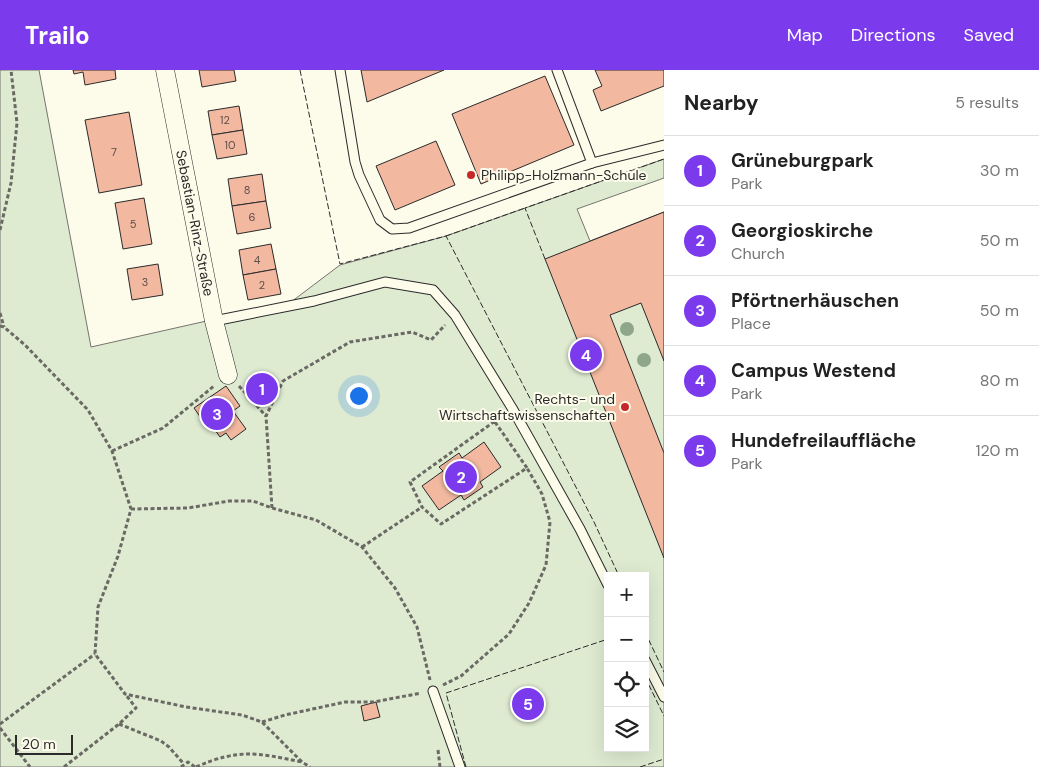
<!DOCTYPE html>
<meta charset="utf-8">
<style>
body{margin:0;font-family:"DM Sans",sans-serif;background:#f2f2f2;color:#222}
.controls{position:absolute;right:15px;bottom:15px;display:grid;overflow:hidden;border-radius:0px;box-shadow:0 5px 20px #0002}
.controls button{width:45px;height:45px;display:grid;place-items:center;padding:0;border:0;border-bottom:1px solid #e0e0e0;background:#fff;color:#222;font:25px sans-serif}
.scale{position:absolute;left:15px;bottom:12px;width:58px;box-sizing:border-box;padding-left:5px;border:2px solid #2b2b2b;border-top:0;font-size:14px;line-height:18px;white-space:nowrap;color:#2b2b2b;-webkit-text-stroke:4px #fdfbea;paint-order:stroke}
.you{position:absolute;left:358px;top:325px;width:18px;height:18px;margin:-12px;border:4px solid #fff;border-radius:50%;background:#1a73e8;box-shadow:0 0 0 8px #1a73e833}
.badge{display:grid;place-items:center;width:32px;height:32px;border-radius:50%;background:#7c3aed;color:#fff;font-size:16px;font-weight:700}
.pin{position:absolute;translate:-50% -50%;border:2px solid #fff;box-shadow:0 1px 5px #0006}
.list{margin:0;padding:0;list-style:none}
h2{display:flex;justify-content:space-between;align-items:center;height:65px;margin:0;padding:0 20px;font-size:21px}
h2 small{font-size:16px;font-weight:400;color:#767676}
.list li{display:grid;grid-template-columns:32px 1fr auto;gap:15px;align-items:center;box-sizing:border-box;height:70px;padding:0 20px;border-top:1px solid #e0e0e0}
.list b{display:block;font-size:19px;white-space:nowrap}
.list p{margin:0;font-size:16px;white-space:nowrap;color:#767676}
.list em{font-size:16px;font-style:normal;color:#767676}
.icon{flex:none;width:28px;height:28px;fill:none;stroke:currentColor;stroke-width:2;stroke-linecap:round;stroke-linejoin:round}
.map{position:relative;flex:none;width:664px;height:697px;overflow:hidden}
header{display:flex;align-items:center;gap:30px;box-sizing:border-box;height:70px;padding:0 25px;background:#7c3aed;color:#fff}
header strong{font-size:24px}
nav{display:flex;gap:28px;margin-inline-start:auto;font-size:18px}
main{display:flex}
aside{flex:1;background:#fff}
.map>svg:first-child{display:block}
.green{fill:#deebd1;stroke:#74746e;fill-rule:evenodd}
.building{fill:#f2b8a0;stroke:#2b2b2b}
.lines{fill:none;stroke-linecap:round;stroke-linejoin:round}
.service-casing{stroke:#2b2b2b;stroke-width:11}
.minor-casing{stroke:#2b2b2b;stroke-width:19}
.path{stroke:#6a6964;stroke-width:3;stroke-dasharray:4 2.5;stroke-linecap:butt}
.service{stroke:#fdfbea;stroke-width:9}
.minor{stroke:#fdfbea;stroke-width:18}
.fence{stroke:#2b2b2b;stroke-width:1;stroke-dasharray:6 2.5;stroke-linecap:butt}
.tree{fill:#8ea78a}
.poi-dot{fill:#c62828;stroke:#fdfbea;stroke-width:2}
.labels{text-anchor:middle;stroke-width:4;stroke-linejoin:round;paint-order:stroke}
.number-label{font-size:11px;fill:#5d4e48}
.poi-label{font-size:14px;fill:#2b2b2b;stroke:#fdfbea;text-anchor:start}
.street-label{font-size:14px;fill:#2b2b2b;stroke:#fdfbea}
</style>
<header>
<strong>Trailo</strong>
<nav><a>Map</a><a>Directions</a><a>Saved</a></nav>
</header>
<main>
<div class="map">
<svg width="664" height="697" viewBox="0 0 664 697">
<rect width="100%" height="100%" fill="#fdfbea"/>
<path class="green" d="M0,0h39l52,277 200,-45 49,-37 106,-29 218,-77v19l-87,31 13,32 74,-29v555h-664zM608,506h37v172h-37z"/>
<g class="building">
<polygon points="73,0 115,0 116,9 85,15 83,2 74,4"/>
<polygon points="199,0 234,0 236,11 202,17"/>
<polygon points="361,0 444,0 367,32"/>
<polygon points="595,0 664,0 664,16 601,41 593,20 602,16"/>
<polygon points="545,6 574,75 481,114 452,44"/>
<polygon points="239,36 243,60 212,65 208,41"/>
<polygon points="129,42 142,115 99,123 85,50"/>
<polygon points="243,60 247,84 217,89 212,65"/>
<polygon points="436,71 455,115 395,140 376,96"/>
<polygon points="262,104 266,131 232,136 228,109"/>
<polygon points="144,128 152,174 123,179 115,133"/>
<polygon points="266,131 271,158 237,164 232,136"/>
<polygon points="664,142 664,291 641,233 610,245 664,383 664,488 545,189"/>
<polygon points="271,174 276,199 243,205 239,180"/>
<polygon points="158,194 163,225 132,230 127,199"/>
<polygon points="276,199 281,224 248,230 243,205"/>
<polygon points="226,316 240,336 233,341 246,359 231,370 226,363 220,367 205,346 201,348 194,338"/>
<polygon points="484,372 501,397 480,412 483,417 464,430 461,425 439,440 422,416 443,401 439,397 459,383 462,388"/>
<polygon points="376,632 380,647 364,651 361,636"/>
</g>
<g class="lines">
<defs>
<g id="service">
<polyline points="340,0 355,92 359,105 380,150 392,159 409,158 592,93 664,75"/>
<polyline points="557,0 592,93"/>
<polyline points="214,251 314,231 385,212 433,220 455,245 512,338 580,459 608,515"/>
<polyline points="645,590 664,627"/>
<polyline points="433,621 460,697"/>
</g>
<polyline id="minor" points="165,0 214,251 228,305"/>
</defs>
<use href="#service" class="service-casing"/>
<use href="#minor" class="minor-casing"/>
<g class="path">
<polyline points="0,160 11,113 17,53 11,0"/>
<polyline points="0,243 4,257"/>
<polyline points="0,256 4,257 25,275 88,340 112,381 131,439 118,486 98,537 95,584 125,624 186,637 242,645 262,652 302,692 310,697"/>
<polyline points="239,316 266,346"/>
<polyline points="495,352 527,398 441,454 422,437 410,412 502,346"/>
<polyline points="112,381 163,358 214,316"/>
<polyline points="272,438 266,346 283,311 350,272 412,262 431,270 445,255"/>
<polyline points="131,439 188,438 229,431 253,431 272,438 316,450 362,477 395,518 417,557 430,610"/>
<polyline points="362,477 422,437"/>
<polyline points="443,615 461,606 509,564 529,533 546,495 550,452 542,424 527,398"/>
<polyline points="262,652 285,645 345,632 374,632 421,623"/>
<polyline points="0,654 95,584"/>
<polyline points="119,654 161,671 169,677 184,694"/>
<polyline points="0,658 30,697"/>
<polyline points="438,680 440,697"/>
<polyline points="64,697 119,654 136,638 126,625"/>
<polyline points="181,697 188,692 195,697"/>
<path d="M196,697c43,-19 62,-14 106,-5"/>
</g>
<use href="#service" class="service"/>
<use href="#minor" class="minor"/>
<g class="fence">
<polyline points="300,0 340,194 446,166 594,452 619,506"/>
<polyline points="446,166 525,138"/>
<polyline points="545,189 525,138 664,89"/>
<polyline points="645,562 664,602"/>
<polyline points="645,607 664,646"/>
<polyline points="466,697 446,623 608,569"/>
<polyline points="640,697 664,689"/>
</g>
</g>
<g class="tree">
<circle cx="627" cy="259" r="7"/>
<circle cx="644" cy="290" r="7"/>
</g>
<g class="poi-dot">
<circle cx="471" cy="105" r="5"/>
<circle cx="625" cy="337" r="5"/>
</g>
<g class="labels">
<g class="number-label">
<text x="225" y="54">12</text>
<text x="230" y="79">10</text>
<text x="114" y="86">7</text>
<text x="247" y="124">8</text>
<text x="252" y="151">6</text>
<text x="133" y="158">5</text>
<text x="257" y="194">4</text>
<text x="145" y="216">3</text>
<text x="262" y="219">2</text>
</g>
<g class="poi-label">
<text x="481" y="110">Philipp-Holzmann-Schule</text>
<text x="615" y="334" text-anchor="end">Rechts- und<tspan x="615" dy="16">Wirtschaftswissenschaften</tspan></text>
</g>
<g class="street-label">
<text transform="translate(195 153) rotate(79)" y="5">Sebastian-Rinz-Straße</text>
</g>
</g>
</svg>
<div class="controls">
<button>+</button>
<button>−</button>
<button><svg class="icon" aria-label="locate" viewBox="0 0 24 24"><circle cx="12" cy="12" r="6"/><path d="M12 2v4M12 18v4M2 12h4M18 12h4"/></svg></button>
<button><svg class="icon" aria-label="layers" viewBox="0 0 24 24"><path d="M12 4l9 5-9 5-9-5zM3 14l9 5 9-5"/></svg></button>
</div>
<div class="scale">20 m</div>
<div class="you"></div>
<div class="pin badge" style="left:262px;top:319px">1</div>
<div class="pin badge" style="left:461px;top:407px">2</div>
<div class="pin badge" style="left:217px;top:344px">3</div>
<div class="pin badge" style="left:586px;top:285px">4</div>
<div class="pin badge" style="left:528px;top:634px">5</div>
</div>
<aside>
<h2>Nearby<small>5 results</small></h2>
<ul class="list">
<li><span class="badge">1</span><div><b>Grüneburgpark</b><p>Park</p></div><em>30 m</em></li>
<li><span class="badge">2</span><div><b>Georgioskirche</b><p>Church</p></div><em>50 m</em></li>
<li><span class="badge">3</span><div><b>Pförtnerhäuschen</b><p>Place</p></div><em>50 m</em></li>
<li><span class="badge">4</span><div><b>Campus Westend</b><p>Park</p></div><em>80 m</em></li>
<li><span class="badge">5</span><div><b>Hundefreilauffläche</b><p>Park</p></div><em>120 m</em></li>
</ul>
</aside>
</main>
